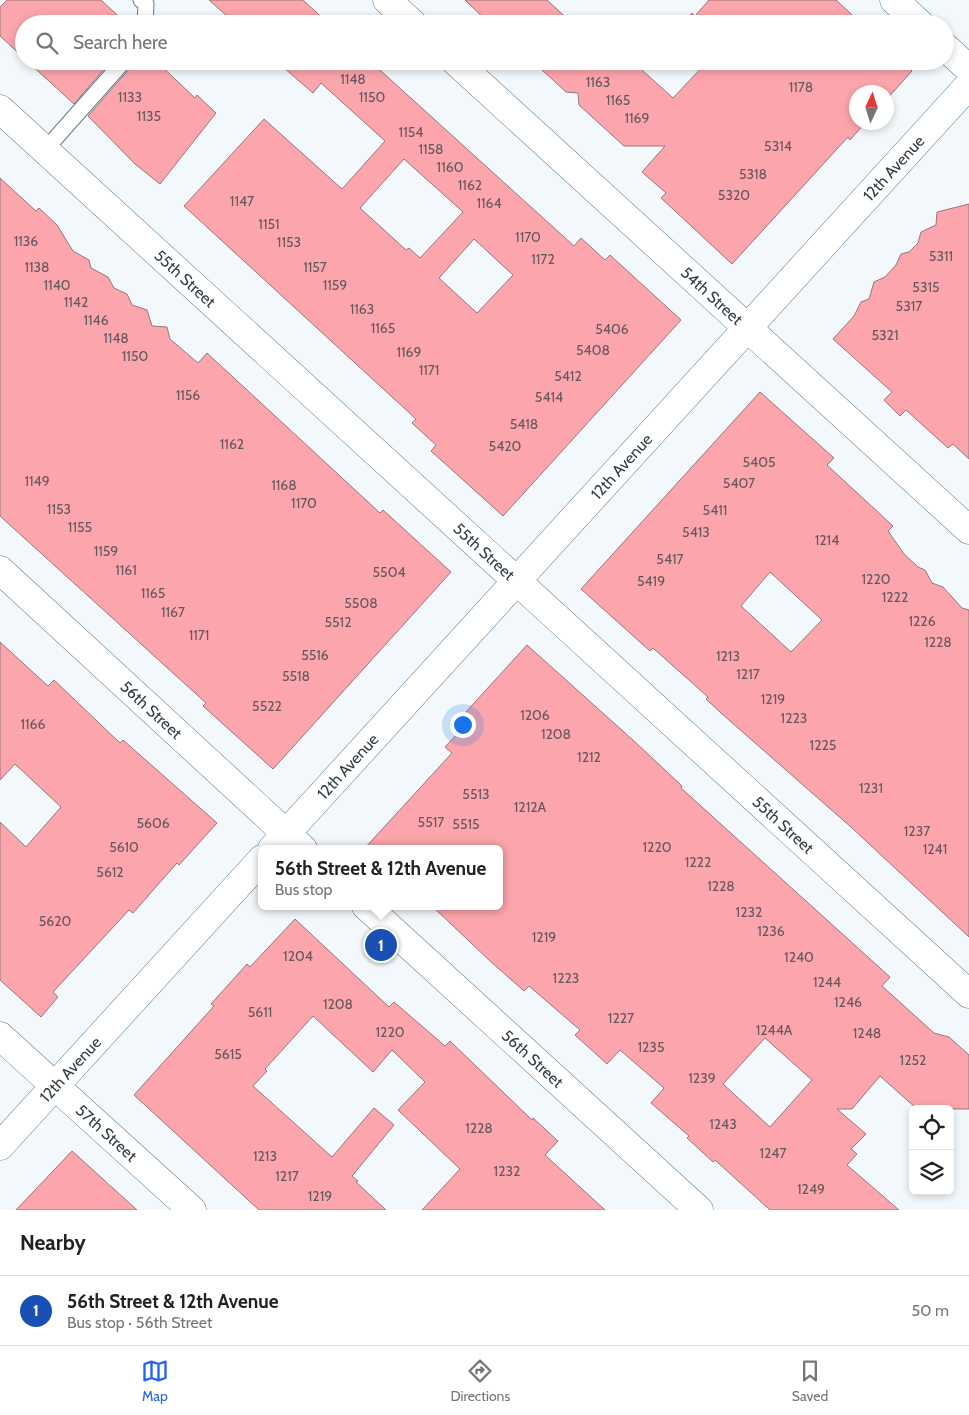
<!DOCTYPE html>
<meta charset="utf-8">
<style>
body{margin:0;font-family:Cabin,sans-serif;background:#f2f2f2;color:#222}
.controls{position:absolute;right:15px;bottom:15px;display:grid;overflow:hidden;border-radius:8px;box-shadow:0 2px 8px #0003}
.controls button{width:45px;height:45px;display:grid;place-items:center;padding:0;border:0;border-bottom:1px solid #e0e0e0;background:#fff;color:#222;font:25px sans-serif}
.compass{position:absolute;left:849px;top:85px;width:45px;height:45px;border-radius:50%;background:#fff;box-shadow:0 2px 8px #0003;rotate:4deg}
.you{position:absolute;left:462px;top:724px;width:18px;height:18px;margin:-12px;border:4px solid #fff;border-radius:50%;background:#1a73e8;box-shadow:0 0 0 8px #1a73e833}
.badge{display:grid;place-items:center;width:32px;height:32px;border-radius:50%;background:#2563eb;color:#fff;font-size:16px;font-weight:700}
.pin{position:absolute;translate:-50% -50%;border:2px solid #fff;box-shadow:0 1px 5px #0006}
.popup{position:absolute;left:258px;top:845px;width:245px;height:65px;box-sizing:border-box;display:grid;place-content:center;border-radius:8px;background:#fff;filter:drop-shadow(0 1px 4px #0005);font-size:16px;white-space:nowrap;color:#767676}
.popup b{font-size:19px;color:#222}
.popup::after{content:'';position:absolute;left:50%;top:100%;margin-left:-10px;border:10px solid transparent;border-top-color:#fff}
.list{margin:0;padding:0;list-style:none}
h2{display:flex;justify-content:space-between;align-items:center;height:65px;margin:0;padding:0 20px;font-size:21px}
h2 small{font-size:16px;font-weight:400;color:#767676}
.list li{display:grid;grid-template-columns:32px 1fr auto;gap:15px;align-items:center;box-sizing:border-box;height:70px;padding:0 20px;border-top:1px solid #e0e0e0}
.list b{display:block;font-size:19px;white-space:nowrap}
.list p{margin:0;font-size:16px;white-space:nowrap;color:#767676}
.list em{font-size:16px;font-style:normal;color:#767676}
.icon{flex:none;width:28px;height:28px;fill:none;stroke:currentColor;stroke-width:2;stroke-linecap:round;stroke-linejoin:round}
.map{position:relative;flex:none;width:969px;height:1210px;overflow:hidden}
.search{position:absolute;background:#fff;box-shadow:0 2px 8px #0003;left:15px;right:15px;top:15px;height:55px;display:flex;align-items:center;gap:12px;box-sizing:border-box;padding:0 18px;border-radius:28px;color:#767676;font-size:19px}
.sheet{height:135px;background:#fff}
nav{display:flex;justify-content:space-around;align-items:center;box-sizing:border-box;height:70px;border-top:1px solid #e0e0e0;background:#fff;font-size:14px;color:#767676}
nav a{display:grid;justify-items:center;gap:2px}
nav .on{color:#2563eb}
.map>svg:first-child{display:block}
.building{fill:#fca5ac;stroke:#977779;fill-rule:evenodd}
.lines{fill:none;stroke-linecap:round;stroke-linejoin:round}
.lane-casing{stroke:#627d8c;stroke-width:17}
.street-casing{stroke:#627d8c;stroke-width:29}
.lane{stroke:#fff;stroke-width:15}
.street{stroke:#fff;stroke-width:28}
.labels{text-anchor:middle;stroke-width:4.5;stroke-linejoin:round;paint-order:stroke}
.number-label{font-size:14px;fill:#64575e}
.street-label{font-size:16px;fill:#313d44;stroke:#fff}
</style>
<div class="map">
<svg width="969" height="1210" viewBox="0 0 969 1210">
<rect width="100%" height="100%" fill="#f2f8fb"/>
<g class="building">
<polygon points="7,0 101,0 127,24 24,24 24,58 0,36 0,7"/>
<polygon points="209,0 303,0 329,24 236,24"/>
<polygon points="465,0 547,0 573,24 490,24"/>
<polygon points="709,0 836,0 862,24 682,24 692,13 695,16"/>
<polygon points="27,61 111,61 74,104"/>
<polygon points="133,61 156,61 195,98 197,95 216,113 160,184 135,164 88,116 131,67"/>
<path d="M276,61h94l204,185 7,-8 24,22 5,-5 71,65 -178,196 -72,-65 5,-6 -24,-22 4,-4 -232,-213 80,-87 78,70 43,-48 -64,-58 -8,10zM404,159l59,53 -43,46 -11,-10 -3,2 -46,-42zM474,239l39,36 -36,38 -38,-35z"/>
<polygon points="538,61 632,61 673,98 708,61 902,61 912,71 886,100 886,92 856,92 856,122 866,122 850,140 848,137 732,264 661,198 666,193 642,172 665,146 624,146 579,105 578,93 566,92 541,69 542,64"/>
<polygon points="0,178 36,211 39,208 57,225 73,251 89,260 91,268 108,277 114,288 127,294 132,305 147,310 152,326 167,327 170,339 198,363 207,353 380,513 383,510 451,572 273,769 203,706 206,703 0,516"/>
<polygon points="969,204 969,459 953,444 948,448 906,410 900,416 884,400 892,392 833,339 854,316 861,302 869,299 874,282 885,277 896,265 901,254 909,252 918,243 921,232 936,225 937,212"/>
<path d="M760,392l74,66 -7,7 66,61 -5,5 16,23 14,13 7,3 7,13 11,4 19,21 7,2v327l-117,-109 -131,-115 -15,-14 2,-2 -55,-49 -3,3 -69,-62zM770,572l52,48 -31,32 -50,-46z"/>
<polygon points="0,642 48,686 54,680 120,743 123,740 217,823 179,865 177,863 133,913 129,910 53,992 58,997 41,1017 0,980 0,822 26,847 61,807 15,764 0,780"/>
<path d="M527,645l107,96 48,45 -1,2 209,189 -8,9 52,47 15,4 20,18v54h-52l-37,-33 -28,33h-15l29,25 -15,15 6,5 -10,11 52,45h-129l-55,-50 -2,2 -26,-24 2,-2 -38,-33 13,-15 -44,-38 -13,14 -32,-29 5,-5 -51,-44 -5,5 -34,-30 -58,-55h68v-57h-136l88,-96 -7,-6 26,-28 -6,-6zM765,1038l47,42 -42,47 -47,-43z"/>
<polygon points="295,919 389,1007 394,1002 445,1046 450,1041 532,1120 533,1118 558,1141 545,1155 605,1210 422,1210 460,1169 398,1110 425,1082 392,1050 373,1072 313,1016 265,1069 267,1071 253,1086 332,1157 374,1108 394,1125 352,1176 358,1181 356,1182 386,1210 259,1210 134,1095 214,1006 211,1004 247,964 250,967"/>
<polygon points="72,1151 137,1210 16,1210"/>
</g>
<g class="lines">
<defs>
<g id="lane">
<polyline points="141,0 146,4 145,24"/>
<polyline points="45,150 124,61"/>
</g>
<g id="street">
<polyline points="387,0 413,24"/>
<polyline points="894,0 920,24"/>
<polyline points="945,47 969,69"/>
<path id="s1" d="M455,61l514,469"/>
<path id="s2" d="M0,109l969,885"/>
<path id="s3" d="M0,570l303,279"/>
<path id="s4" d="M272,849l697,-764"/>
<path id="s5" d="M366,906l333,304"/>
<path id="s6" d="M0,1036l192,174"/>
<path id="s7" d="M0,1146l262,-287"/>
</g>
</defs>
<use href="#lane" class="lane-casing"/>
<use href="#street" class="street-casing"/>
<use href="#lane" class="lane"/>
<use href="#street" class="street"/>
</g>
<g class="labels">
<g class="number-label">
<text x="353" y="84">1148</text>
<text x="598" y="87">1163</text>
<text x="801" y="92">1178</text>
<text x="130" y="102">1133</text>
<text x="372" y="102">1150</text>
<text x="618" y="105">1165</text>
<text x="149" y="121">1135</text>
<text x="637" y="123">1169</text>
<text x="411" y="137">1154</text>
<text x="778" y="151">5314</text>
<text x="431" y="154">1158</text>
<text x="450" y="172">1160</text>
<text x="753" y="179">5318</text>
<text x="470" y="190">1162</text>
<text x="734" y="200">5320</text>
<text x="242" y="206">1147</text>
<text x="489" y="208">1164</text>
<text x="269" y="229">1151</text>
<text x="528" y="242">1170</text>
<text x="26" y="246">1136</text>
<text x="289" y="247">1153</text>
<text x="941" y="261">5311</text>
<text x="543" y="264">1172</text>
<text x="37" y="272">1138</text>
<text x="315" y="272">1157</text>
<text x="57" y="290">1140</text>
<text x="335" y="290">1159</text>
<text x="926" y="292">5315</text>
<text x="76" y="307">1142</text>
<text x="909" y="311">5317</text>
<text x="362" y="314">1163</text>
<text x="96" y="325">1146</text>
<text x="383" y="333">1165</text>
<text x="612" y="334">5406</text>
<text x="885" y="340">5321</text>
<text x="116" y="343">1148</text>
<text x="593" y="355">5408</text>
<text x="409" y="357">1169</text>
<text x="135" y="361">1150</text>
<text x="429" y="375">1171</text>
<text x="568" y="381">5412</text>
<text x="188" y="400">1156</text>
<text x="549" y="402">5414</text>
<text x="524" y="429">5418</text>
<text x="232" y="449">1162</text>
<text x="505" y="451">5420</text>
<text x="759" y="467">5405</text>
<text x="37" y="486">1149</text>
<text x="739" y="488">5407</text>
<text x="284" y="490">1168</text>
<text x="304" y="508">1170</text>
<text x="59" y="514">1153</text>
<text x="715" y="515">5411</text>
<text x="80" y="532">1155</text>
<text x="696" y="537">5413</text>
<text x="827" y="545">1214</text>
<text x="106" y="556">1159</text>
<text x="670" y="564">5417</text>
<text x="126" y="575">1161</text>
<text x="389" y="577">5504</text>
<text x="876" y="584">1220</text>
<text x="651" y="586">5419</text>
<text x="153" y="598">1165</text>
<text x="895" y="602">1222</text>
<text x="361" y="608">5508</text>
<text x="173" y="617">1167</text>
<text x="922" y="626">1226</text>
<text x="338" y="627">5512</text>
<text x="199" y="640">1171</text>
<text x="938" y="647">1228</text>
<text x="315" y="660">5516</text>
<text x="728" y="661">1213</text>
<text x="748" y="679">1217</text>
<text x="296" y="681">5518</text>
<text x="773" y="704">1219</text>
<text x="267" y="711">5522</text>
<text x="535" y="720">1206</text>
<text x="794" y="723">1223</text>
<text x="33" y="729">1166</text>
<text x="556" y="739">1208</text>
<text x="823" y="750">1225</text>
<text x="589" y="762">1212</text>
<text x="871" y="793">1231</text>
<text x="476" y="799">5513</text>
<text x="530" y="812">1212A</text>
<text x="431" y="827">5517</text>
<text x="153" y="828">5606</text>
<text x="466" y="829">5515</text>
<text x="917" y="836">1237</text>
<text x="124" y="852">5610</text>
<text x="657" y="852">1220</text>
<text x="935" y="854">1241</text>
<text x="698" y="867">1222</text>
<text x="110" y="877">5612</text>
<text x="721" y="891">1228</text>
<text x="749" y="917">1232</text>
<text x="55" y="926">5620</text>
<text x="771" y="936">1236</text>
<text x="544" y="942">1219</text>
<text x="298" y="961">1204</text>
<text x="799" y="962">1240</text>
<text x="566" y="983">1223</text>
<text x="827" y="987">1244</text>
<text x="848" y="1007">1246</text>
<text x="338" y="1009">1208</text>
<text x="260" y="1017">5611</text>
<text x="621" y="1023">1227</text>
<text x="774" y="1035">1244A</text>
<text x="390" y="1037">1220</text>
<text x="867" y="1038">1248</text>
<text x="651" y="1052">1235</text>
<text x="228" y="1059">5615</text>
<text x="913" y="1065">1252</text>
<text x="702" y="1083">1239</text>
<text x="723" y="1129">1243</text>
<text x="479" y="1133">1228</text>
<text x="773" y="1158">1247</text>
<text x="265" y="1161">1213</text>
<text x="507" y="1176">1232</text>
<text x="287" y="1181">1217</text>
<text x="811" y="1194">1249</text>
<text x="320" y="1201">1219</text>
</g>
<g class="street-label">
<text dy="6" stroke="none"><textPath href="#s4" startOffset="922">12th Avenue</textPath></text>
<text dy="6" stroke="none"><textPath href="#s2" startOffset="251">55th Street</textPath></text>
<text dy="6" stroke="none"><textPath href="#s1" startOffset="348">54th Street</textPath></text>
<text dy="6" stroke="none"><textPath href="#s4" startOffset="518">12th Avenue</textPath></text>
<text dy="6" stroke="none"><textPath href="#s2" startOffset="656">55th Street</textPath></text>
<text dy="6" stroke="none"><textPath href="#s3" startOffset="206">56th Street</textPath></text>
<text dy="6" stroke="none"><textPath href="#s4" startOffset="112">12th Avenue</textPath></text>
<text dy="6" stroke="none"><textPath href="#s2" startOffset="1061">55th Street</textPath></text>
<text dy="6" stroke="none"><textPath href="#s5" startOffset="226">56th Street</textPath></text>
<text dy="6" stroke="none"><textPath href="#s7" startOffset="104">12th Avenue</textPath></text>
<text dy="6" stroke="none"><textPath href="#s6" startOffset="144">57th Street</textPath></text>
</g>
</g>
</svg>
<div class="controls">
<button><svg class="icon" aria-label="locate" viewBox="0 0 24 24"><circle cx="12" cy="12" r="6"/><path d="M12 2v4M12 18v4M2 12h4M18 12h4"/></svg></button>
<button><svg class="icon" aria-label="layers" viewBox="0 0 24 24"><path d="M12 4l9 5-9 5-9-5zM3 14l9 5 9-5"/></svg></button>
</div>
<svg class="compass" viewBox="-18 -18 36 36"><path d="M0-13l5 13h-10z" fill="#e53935"/><path d="M0 13l5-13h-10z" fill="#767676"/></svg>
<div class="you"></div>
<div class="pin badge" style="left:381px;top:945px;background:#1a4fb4">1</div>
<div class="popup"><b>56th Street &amp; 12th Avenue</b>Bus stop</div>
<div class="search"><svg class="icon" aria-label="search" viewBox="0 0 24 24"><circle cx="10" cy="10" r="6"/><path d="M15 15l6 6"/></svg>Search here</div>
</div>
<section class="sheet">
<h2>Nearby<small></small></h2>
<ul class="list">
<li><span class="badge" style="background:#1a4fb4">1</span><div><b>56th Street &amp; 12th Avenue</b><p>Bus stop · 56th Street</p></div><em>50 m</em></li>
</ul>
</section>
<nav>
<a class="on"><svg class="icon" aria-label="map" viewBox="0 0 24 24"><path d="M3 6l6-2 6 2 6-2v14l-6 2-6-2-6 2zM9 4v14M15 6v14"/></svg>Map</a>
<a><svg class="icon" aria-label="directions" viewBox="0 0 24 24"><path d="M12 3l9 9-9 9-9-9zM9 14v-3h6M13 9l2 2-2 2"/></svg>Directions</a>
<a><svg class="icon" aria-label="saved" viewBox="0 0 24 24"><path d="M7 4h10v16l-5-4-5 4z"/></svg>Saved</a>
</nav>
